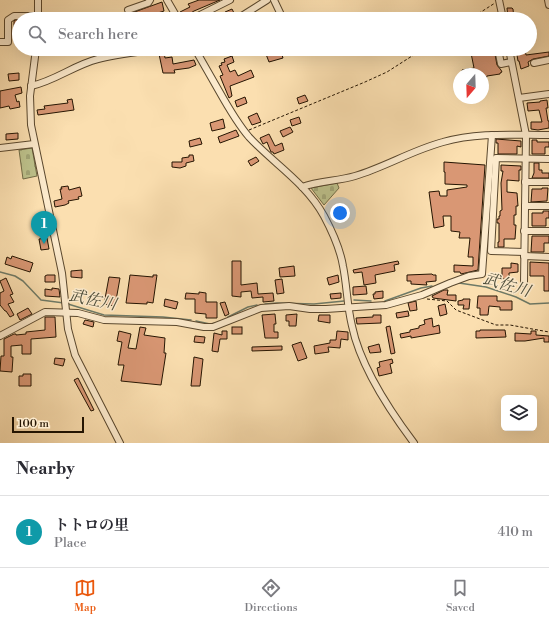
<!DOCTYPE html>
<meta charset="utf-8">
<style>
body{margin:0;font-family:"Libre Bodoni","Noto Serif JP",serif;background:#f2f2f3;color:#2b2b33}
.controls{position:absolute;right:12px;bottom:12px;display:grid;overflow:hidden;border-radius:6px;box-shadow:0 4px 16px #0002}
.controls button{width:36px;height:36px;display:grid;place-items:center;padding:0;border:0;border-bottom:1px solid #e1e1e2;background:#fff;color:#2b2b33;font:20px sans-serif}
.compass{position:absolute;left:453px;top:68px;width:36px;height:36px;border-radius:50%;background:#fff;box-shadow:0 4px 16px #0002;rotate:199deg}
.scale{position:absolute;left:12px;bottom:10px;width:72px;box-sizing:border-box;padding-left:4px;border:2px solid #251502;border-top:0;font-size:11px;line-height:14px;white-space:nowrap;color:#251502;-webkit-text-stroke:3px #fceacc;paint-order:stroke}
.you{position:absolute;left:340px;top:213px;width:14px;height:14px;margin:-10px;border:3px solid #fff;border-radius:50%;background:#1a73e8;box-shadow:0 0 0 6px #1a73e833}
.badge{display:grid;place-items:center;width:26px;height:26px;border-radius:50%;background:#ea580c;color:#fff;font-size:13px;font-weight:700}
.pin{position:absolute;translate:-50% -33px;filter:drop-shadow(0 1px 2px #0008)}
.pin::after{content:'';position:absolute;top:21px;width:14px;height:12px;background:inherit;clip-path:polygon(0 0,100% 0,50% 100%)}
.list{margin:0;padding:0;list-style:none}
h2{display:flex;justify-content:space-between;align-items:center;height:52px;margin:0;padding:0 16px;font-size:17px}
h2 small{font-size:13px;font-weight:400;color:#7c7c81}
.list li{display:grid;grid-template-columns:26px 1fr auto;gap:12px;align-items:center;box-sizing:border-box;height:72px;padding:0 16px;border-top:1px solid #e1e1e2}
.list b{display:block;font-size:15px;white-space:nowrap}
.list p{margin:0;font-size:13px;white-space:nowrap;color:#7c7c81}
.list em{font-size:13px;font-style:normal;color:#7c7c81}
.icon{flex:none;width:22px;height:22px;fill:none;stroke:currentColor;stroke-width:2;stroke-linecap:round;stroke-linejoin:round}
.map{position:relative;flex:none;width:549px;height:443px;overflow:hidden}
.search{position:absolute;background:#fff;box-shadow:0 4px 16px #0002;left:12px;right:12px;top:12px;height:44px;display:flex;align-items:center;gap:10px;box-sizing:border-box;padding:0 14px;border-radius:22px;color:#7c7c81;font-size:15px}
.sheet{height:124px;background:#fff}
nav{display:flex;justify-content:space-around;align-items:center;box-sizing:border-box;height:56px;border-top:1px solid #e1e1e2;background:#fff;font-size:11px;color:#7c7c81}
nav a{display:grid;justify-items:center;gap:2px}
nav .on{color:#ea580c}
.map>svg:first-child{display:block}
.cemetery{fill:url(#cemetery-stones);stroke:#716c47}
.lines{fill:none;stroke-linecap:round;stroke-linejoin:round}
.stream{stroke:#6e7a67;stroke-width:1.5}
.building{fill:#d99774;stroke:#251502}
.minor-casing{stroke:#5a482e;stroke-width:8}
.path{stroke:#251502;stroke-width:1;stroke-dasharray:3 2;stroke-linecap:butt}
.minor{stroke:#fceacc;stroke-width:6}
.labels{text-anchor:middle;stroke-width:3;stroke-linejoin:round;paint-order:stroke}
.water-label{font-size:16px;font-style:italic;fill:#50503d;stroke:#fceacc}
</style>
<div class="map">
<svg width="549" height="443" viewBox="0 0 549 443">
<defs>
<pattern id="cemetery-stones" width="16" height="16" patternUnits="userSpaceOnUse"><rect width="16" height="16" fill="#bdc28c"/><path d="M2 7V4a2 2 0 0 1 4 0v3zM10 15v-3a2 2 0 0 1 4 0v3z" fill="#a2a677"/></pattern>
</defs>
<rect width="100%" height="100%" fill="#fbdfb0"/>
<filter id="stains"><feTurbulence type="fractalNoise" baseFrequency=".005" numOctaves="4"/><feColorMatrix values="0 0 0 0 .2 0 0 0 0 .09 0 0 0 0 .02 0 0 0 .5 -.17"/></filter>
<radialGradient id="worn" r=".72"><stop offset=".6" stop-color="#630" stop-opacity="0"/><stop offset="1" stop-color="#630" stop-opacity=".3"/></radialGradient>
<g class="cemetery">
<polygon points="32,148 37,176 23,179 19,150"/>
<polygon points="337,183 339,188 324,205 311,188"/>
</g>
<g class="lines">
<g class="stream">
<polyline points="0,272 15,276 23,281 41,300 64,303"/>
<polyline points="459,283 486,287 516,297 530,304 549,303"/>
<polyline points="354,300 371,301"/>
<polyline points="385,301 421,288 432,286"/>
<polyline points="68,304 104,315 163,317 191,320"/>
<polyline points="265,304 277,303 314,304 344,301"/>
<polyline points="228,317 248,307 257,305"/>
<polyline points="196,321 210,324 216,323"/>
</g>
</g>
<g class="building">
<polygon points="199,0 220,0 194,11 189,14 188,16 183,18 180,12 190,7 188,4"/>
<polygon points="162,2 164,11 139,19 139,18 121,19 120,15 125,14 129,14"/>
<polygon points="507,8 512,8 513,9 514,19 508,19"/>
<polygon points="232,9 235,15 228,19 225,12"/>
<polygon points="15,20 19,20 19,39 14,39 14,21"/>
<polygon points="180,49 185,49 186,54 176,55 176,50"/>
<polygon points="207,49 223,49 223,50 208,55 208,53 204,55 202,51"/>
<polygon points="264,49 280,49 283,58 269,62"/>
<polygon points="494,49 497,65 501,70 502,72 500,73 500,74 487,76 483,85 483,74 463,74 462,70 474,68 471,53"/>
<polygon points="516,49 525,49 526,55 549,52 549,56 533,59 528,62 529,66 521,69 519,61 518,61"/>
<polygon points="164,52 165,58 172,57 173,64 194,60 196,65 189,68 174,70 175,73 163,73 159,54"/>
<polygon points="232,56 234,62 227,65 230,72 235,70 238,76 251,70 254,77 230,86 232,96 229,98 220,76 223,75 219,66 222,65 221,63 225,62 224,59"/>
<polygon points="19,73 19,80 9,81 8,74"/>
<polygon points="21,87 22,93 15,95 17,102 19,101 20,107 10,109 9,106 0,108 0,91"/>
<polygon points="305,95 308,101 299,104 297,98"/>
<polygon points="245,97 247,103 237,107 235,101"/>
<polygon points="72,99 74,110 38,115 37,110 45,109 44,106 68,103 67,100"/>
<polygon points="547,100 548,108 546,108 548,121 549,121 549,128 538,130 531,129 531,122 542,122 539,110 528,111 527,103 540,102 540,101"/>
<polygon points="257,113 261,122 252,125 248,117"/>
<polygon points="299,117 301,123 292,126 290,120"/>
<polygon points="223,119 225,128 212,131 210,123"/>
<polygon points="290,127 293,132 283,137 280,131"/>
<polygon points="236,130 239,136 220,143 218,137"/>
<polygon points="18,133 18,139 6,140 6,134"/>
<polygon points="269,134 275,146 282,143 284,150 274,154 273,152 271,152 267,142 263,144 260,138"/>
<polygon points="200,138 202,144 190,147 189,141"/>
<polygon points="496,139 521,141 521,147 517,146 517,154 498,154 498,143 496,143"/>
<polygon points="532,140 537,140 537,142 549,142 549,147 545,147 545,154 532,154"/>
<polygon points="189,155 193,155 194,161 186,163 186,166 180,168 172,167 172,162 182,162 182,158 189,157"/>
<polygon points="256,157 259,161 251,166 248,161"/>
<polygon points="444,162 485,165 478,270 461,274 460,272 454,272 454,265 473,266 473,257 468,257 470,238 459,238 460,232 451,231 451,216 443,216 444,226 434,228 429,192 439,191 440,196 447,196 447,190 467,187 467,185 445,184 445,172 444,172"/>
<polygon points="534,163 539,163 539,170 542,170 542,173 549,173 549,178 532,178 534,173"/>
<polygon points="501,165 521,166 521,170 519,170 519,181 507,180 507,192 517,193 518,206 516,206 516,215 514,215 514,225 516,225 515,239 504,239 504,247 498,247 498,242 499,242 499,223 497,223 497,219 499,219 499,216 500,216 500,211 502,210 501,183 503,171 501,171"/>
<polygon points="68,186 69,190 80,187 82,196 78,197 79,199 68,201 69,203 65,205 55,207 54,201 62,199 60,189 62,189 61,187"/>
<polygon points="542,188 548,188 547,201 531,202 532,189 542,189"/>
<polygon points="543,211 549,211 549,218 546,218 546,226 532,226 532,213 543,213"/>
<polygon points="532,236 549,236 549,243 544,243 544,252 531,252"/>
<polygon points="47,238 49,249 41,250 39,239"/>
<polygon points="12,256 33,263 30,272 5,264 7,257 11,259"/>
<polygon points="232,261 241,261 241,285 257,283 258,294 273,293 274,301 263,302 263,297 252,298 251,291 241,292 241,297 232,296"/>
<polygon points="398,261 399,264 394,265 395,271 375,275 376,283 364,285 362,272 354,273 353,270"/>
<polygon points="530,262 549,263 549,291 544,291 544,276 530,276"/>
<polygon points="511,263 518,264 518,272 509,273 509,279 502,279 502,268 511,268"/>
<polygon points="294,266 295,276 280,277 279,268"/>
<polygon points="82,270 82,278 71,277 71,271"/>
<polygon points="432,274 433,275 436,275 436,281 426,282 427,285 411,284 411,281 407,281 407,275"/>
<polygon points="47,275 55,275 55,282 45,282 45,276"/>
<polygon points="130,275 153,277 153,275 157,275 153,303 147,302 147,304 126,303"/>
<polygon points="338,275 339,282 329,285 327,278"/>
<polygon points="109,277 120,278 115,306 104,304"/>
<polygon points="6,278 13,294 10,295 14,302 8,304 14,315 10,317 6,311 5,311 0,305 0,293 4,291 0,281"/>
<polygon points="282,279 284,293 277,294 275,280"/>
<polygon points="366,286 367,294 353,295 353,287"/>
<polygon points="52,288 59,289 60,297 45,296 45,289 52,290"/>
<polygon points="444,290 448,290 447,295 456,295 456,301 433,298 432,296"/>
<polygon points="383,291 383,298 374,299 373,294 375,294 375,292"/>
<polygon points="199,292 206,293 206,302 217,302 217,318 206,318 206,314 195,313 195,299 185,299 186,293 199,294"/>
<polygon points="341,293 341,298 331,299 330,294"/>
<polygon points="478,296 497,296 497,301 512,301 512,310 500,310 500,307 489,306 488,315 480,315 480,308 477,308"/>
<polygon points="165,299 178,302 176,309 164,306"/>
<polygon points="463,299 470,299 469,309 463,309 464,305 458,305 458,301 463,300"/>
<polygon points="416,301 417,310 410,311 408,303"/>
<polygon points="225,302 229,314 225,316 220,303"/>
<polygon points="445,304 447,314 440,316 438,306"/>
<polygon points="28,308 32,314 20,320 17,314"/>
<polygon points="408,311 409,316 397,318 396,313"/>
<polygon points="275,314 276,324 274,324 274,332 278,332 278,338 265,338 262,315"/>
<polygon points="297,314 296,326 289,326 289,321 286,321 286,315"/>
<polygon points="319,315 330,315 330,323 318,321"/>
<polygon points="373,315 381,315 381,323 357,324 356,318 373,317"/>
<polygon points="45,317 55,317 56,337 31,339 31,354 22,354 22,345 11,346 11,357 13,357 12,372 0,371 1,356 4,356 4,339 14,334 16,334 16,335 26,334 26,332 45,330"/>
<polygon points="432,318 433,327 439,325 440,333 411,338 411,336 401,338 400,334 410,332 410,330 419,328 419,326 425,324 424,320"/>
<polygon points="85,320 94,322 93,327 83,324"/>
<polygon points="390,326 395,353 391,354 386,327"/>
<polygon points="140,327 146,328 144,335 165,338 164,353 166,353 161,385 121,381 124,365 118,365 122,342 117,341 119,331 131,334 128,348 136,349"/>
<rect x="232" y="327" width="10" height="7"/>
<polygon points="480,330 505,330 506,337 476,338 476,331 480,331"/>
<polygon points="222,331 227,331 227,339 220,339 218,352 212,351 214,333 222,335"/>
<polygon points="337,331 348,332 348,340 341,339 340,348 328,347 329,352 315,354 314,346 330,343 330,340 336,340"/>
<polygon points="531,331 536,331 536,335 549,336 549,342 544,342 544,338 525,341 515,341 515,333 531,334"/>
<polygon points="195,336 205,337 204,343 194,342"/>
<polygon points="301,342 307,358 298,361 292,345"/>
<polygon points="379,344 381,352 370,353 368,347"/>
<polygon points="282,346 282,350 252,351 252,347"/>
<polygon points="194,357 203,359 200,386 191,386"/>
<polygon points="55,358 65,359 63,366 54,364"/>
<polygon points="392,359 393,363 390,364 392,373 379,376 377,368 380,367 379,362"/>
<polygon points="23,374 31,374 31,386 19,386 19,376 23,376"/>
<polygon points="78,378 94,410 91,411 74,380"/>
</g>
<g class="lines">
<defs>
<g id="minor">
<polyline points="167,0 178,19"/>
<polyline points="274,0 283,19"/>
<polyline points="499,0 503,19"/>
<polyline points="548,0 549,5"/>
<polyline points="128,10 148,3 150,0"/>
<polyline points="38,18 38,0"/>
<polyline points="192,19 230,0"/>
<polyline points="237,19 267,0"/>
<polyline points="0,42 8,42 8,20 14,16 38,16"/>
<polyline points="36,49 30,96 31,125 62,273 68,329 75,355 120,443"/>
<path d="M195,49c8,14 16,28 24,42 9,16 18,32 30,46 24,26 57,46 75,79 8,15 16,32 19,50 4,20 4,40 9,60 8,39 38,85 62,117"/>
<polyline points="498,49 501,64 511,62"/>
<polyline points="509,49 526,135 524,283"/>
<polyline points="534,63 549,60"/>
<path d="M31,86c24,-5 43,-21 67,-27 20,-5 41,-7 62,-10"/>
<polyline points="519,98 549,94"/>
<polyline points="0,148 34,144"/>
<polyline points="525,182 549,182"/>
<path d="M302,187c17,-6 36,-6 53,-11 30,-9 58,-26 88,-34 34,-10 71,-7 106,-7"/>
<polyline points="525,206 549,206"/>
<polyline points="524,231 549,231"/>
<polyline points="524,252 491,251 496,158 549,159"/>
<polyline points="524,256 549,257"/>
<polyline points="0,336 45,312 78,313 104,320 177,322 204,327 213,327 261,308 289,306 310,309 326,309 386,305 422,295 450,283 469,276 482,274 492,135"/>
</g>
</defs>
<use href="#minor" class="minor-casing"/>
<g class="path">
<polyline points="470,19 495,3"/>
<polyline points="249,130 365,82 387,72 423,49"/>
<polyline points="427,299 447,301 456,310 496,325 510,325 549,332"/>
</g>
<use href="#minor" class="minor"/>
</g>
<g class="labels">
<g class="water-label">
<text transform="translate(507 284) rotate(17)" y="6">武佐川</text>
<text transform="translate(93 299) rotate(12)" y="6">武佐川</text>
</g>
</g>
<rect width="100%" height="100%" filter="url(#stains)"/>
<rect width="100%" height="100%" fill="url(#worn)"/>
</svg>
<div class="controls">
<button><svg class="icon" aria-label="layers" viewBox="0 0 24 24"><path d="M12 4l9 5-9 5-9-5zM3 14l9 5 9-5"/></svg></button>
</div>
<svg class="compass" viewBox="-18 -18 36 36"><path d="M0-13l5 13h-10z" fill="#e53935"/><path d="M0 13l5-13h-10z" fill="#7c7c81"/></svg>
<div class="scale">100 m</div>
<div class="you"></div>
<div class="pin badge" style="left:44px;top:244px;background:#0f9aa8">1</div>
<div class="search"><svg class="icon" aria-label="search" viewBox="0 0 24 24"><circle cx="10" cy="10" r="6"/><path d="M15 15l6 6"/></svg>Search here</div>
</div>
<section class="sheet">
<h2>Nearby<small></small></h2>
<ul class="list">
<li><span class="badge" style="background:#0f9aa8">1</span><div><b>トトロの里</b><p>Place</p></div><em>410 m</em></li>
</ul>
</section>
<nav>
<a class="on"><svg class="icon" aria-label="map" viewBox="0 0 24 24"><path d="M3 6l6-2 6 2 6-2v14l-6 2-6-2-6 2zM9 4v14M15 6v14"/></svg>Map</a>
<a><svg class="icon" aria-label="directions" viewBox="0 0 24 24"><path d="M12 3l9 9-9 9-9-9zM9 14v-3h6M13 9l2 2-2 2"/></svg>Directions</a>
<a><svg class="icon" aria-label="saved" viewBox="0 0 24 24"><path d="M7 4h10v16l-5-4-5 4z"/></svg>Saved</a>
</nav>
